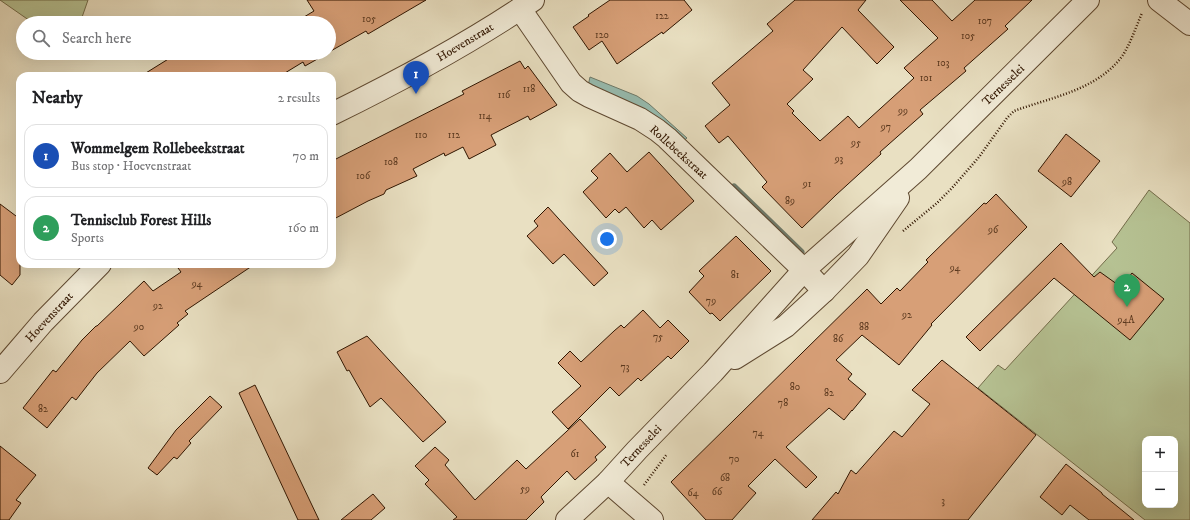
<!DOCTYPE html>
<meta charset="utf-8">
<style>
body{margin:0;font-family:"IM FELL DW Pica",serif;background:#f6f6f6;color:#202124}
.controls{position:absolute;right:12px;bottom:12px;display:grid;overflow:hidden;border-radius:8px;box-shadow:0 4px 16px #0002}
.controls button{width:36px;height:36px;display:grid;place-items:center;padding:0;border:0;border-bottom:1px solid #e0e0e0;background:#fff;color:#202124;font:20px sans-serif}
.you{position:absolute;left:607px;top:239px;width:14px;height:14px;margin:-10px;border:3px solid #fff;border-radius:50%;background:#1a73e8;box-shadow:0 0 0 6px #1a73e833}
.badge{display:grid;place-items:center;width:26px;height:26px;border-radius:50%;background:#2563eb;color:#fff;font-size:13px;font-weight:700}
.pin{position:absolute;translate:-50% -33px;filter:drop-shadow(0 1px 2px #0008)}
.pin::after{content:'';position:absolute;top:21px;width:14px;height:12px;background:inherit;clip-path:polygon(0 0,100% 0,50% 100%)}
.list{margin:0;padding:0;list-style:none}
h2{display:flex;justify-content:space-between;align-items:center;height:52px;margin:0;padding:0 16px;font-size:17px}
h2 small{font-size:13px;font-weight:400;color:#757577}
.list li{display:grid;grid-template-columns:26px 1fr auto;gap:12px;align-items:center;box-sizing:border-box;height:64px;margin:0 8px 8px;padding:0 8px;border:1px solid #e0e0e0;border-radius:12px}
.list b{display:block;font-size:15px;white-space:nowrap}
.list p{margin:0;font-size:13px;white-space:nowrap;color:#757577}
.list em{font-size:13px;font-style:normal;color:#757577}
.icon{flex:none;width:22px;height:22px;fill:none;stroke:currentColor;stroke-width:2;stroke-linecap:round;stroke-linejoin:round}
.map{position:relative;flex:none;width:1190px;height:520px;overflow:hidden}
.search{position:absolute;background:#fff;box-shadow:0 4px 16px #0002;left:16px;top:16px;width:320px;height:44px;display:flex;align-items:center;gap:10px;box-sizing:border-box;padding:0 14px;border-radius:22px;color:#757577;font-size:15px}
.panel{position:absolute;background:#fff;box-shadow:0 4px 16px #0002;left:16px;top:72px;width:320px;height:196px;border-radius:12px}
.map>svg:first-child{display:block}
.green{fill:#b6c293;stroke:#736c4a;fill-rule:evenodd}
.water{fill:#97bdb1;stroke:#6e7a6a}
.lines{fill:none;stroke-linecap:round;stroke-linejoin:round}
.stream{stroke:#6e7a6a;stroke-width:7}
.building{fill:#d79f77;stroke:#301500}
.minor-casing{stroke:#5e4830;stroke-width:24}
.path{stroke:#301500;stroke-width:2.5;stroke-dasharray:1 2;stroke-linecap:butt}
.minor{stroke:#f1ebd7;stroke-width:22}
.labels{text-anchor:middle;stroke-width:4;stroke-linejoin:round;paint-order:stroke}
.number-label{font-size:10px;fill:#5a381e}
.street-label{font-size:12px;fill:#301500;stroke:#f1ebd7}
</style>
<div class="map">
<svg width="1190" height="520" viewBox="0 0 1190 520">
<rect width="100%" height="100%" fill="#e9e0c2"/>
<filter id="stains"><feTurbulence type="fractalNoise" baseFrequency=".005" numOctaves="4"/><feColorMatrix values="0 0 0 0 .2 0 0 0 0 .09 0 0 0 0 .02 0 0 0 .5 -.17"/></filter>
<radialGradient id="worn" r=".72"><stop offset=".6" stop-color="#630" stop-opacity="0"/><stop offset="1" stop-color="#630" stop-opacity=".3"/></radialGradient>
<g class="green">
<polygon points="0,0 88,0 80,23 33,23"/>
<path d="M1149,190l41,33v297h-45l-167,-132 20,-23 7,5 112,-122 -5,-6zM1145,439h30v66h-30z"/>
</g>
<polygon class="water" points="590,77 637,96 649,104 687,138 681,143 588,86"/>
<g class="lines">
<polyline class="stream" points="734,187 801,252"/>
</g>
<g class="building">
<polygon points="307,0 426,0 368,34 366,31 329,52 329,23 294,23 314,11"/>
<polygon points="610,0 684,0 692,10 663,34 662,32 617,64 602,41 589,50 573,27 589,16 588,15"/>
<polygon points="795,0 866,0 858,10 894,47 877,64 842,27 803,70 813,79 787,104 794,111 792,113 820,141 848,116 859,128 914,78 904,68 938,38 900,0 932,0 952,21 975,0 1032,0 1005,26 1008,29 964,68 966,71 920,110 923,114 880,152 881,154 836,195 802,228 762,187 767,182 728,136 719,143 705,126 730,105 712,83 773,31 767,24"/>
<polygon points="178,53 328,53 305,66 303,62 280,76 141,76"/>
<polygon points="520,61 525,69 528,66 557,105 530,120 528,116 491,135 496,145 469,159 463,147 445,156 444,153 413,169 417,176 386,190 384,194 368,201 332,220 332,161 464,94 462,91"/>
<polygon points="1066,134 1100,161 1071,197 1038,171"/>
<polygon points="649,152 694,201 661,230 652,220 644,228 626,207 619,213 615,209 606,218 583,192 598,178 591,171 610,153 627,172"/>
<polygon points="996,194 1027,227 931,324 932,325 899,365 862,335 836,360 852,374 848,379 866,394 852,411 852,410 844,420 829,408 786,447 817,477 806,488 775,459 748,486 756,493 732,520 706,520 671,482 867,289 881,304 897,288 900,291 928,262 926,260 984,203 986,204"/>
<polygon points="0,204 20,219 20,275 12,285 0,275"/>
<polygon points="548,207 608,273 594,286 564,254 553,264 527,236 538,226 534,221"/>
<polygon points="736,236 771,271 720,321 712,313 710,314 689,292 704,276 699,271"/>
<polygon points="1061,243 1094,277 1100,272 1121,287 1132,273 1164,299 1130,340 1054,278 980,351 966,337"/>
<polygon points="175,264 255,264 185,311 188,314 177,323 179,325 144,356 130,341 97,373 76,400 72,397 47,428 23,408 53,370 56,372 82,340 96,326 97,326 144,281 153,291 181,272"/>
<polygon points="643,310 660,328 668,320 689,341 671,359 668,356 641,381 638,378 619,396 610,387 568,429 552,412 581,386 558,363 570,351 581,362 614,331 621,325 624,328"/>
<polygon points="367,336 446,422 423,442 381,398 370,407 349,370 347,371 337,352"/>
<polygon points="942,360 1036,435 968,520 812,520 836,492 838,494 851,470 856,474 894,431 902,437 930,404 912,390"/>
<polygon points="255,385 319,520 298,520 239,393"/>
<polygon points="210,396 222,407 189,441 191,443 177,459 174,457 157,475 148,468 176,430"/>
<polygon points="580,419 606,447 595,457 597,460 575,480 567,471 541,497 544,502 526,520 453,520 457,517 425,484 429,480 415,466 435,447 449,460 445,465 475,500 517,460 526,469"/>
<polygon points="0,446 36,475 16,500 21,503 9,520 0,520"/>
<polygon points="1066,464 1102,493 1102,494 1134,520 1089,520 1070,505 1062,515 1040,497"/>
<polygon points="373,494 385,508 371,520 341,520"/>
</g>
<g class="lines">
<defs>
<g id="minor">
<polyline points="1159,0 1190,24"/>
<polyline points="520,9 571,83 580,91 589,96 640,119 657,130 667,138 804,270 824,291"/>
<path d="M332,114c69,-34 137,-70 201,-114"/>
<polyline points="735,358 786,326 824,291 858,256 898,198"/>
<polyline points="0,372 43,322 100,264"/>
<polyline points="608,482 652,520"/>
<polyline points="567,520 608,482 637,450 713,372 804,270 918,169 1088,0"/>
</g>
</defs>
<use href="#minor" class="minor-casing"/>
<g class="path">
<path d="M903,231l34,-28 15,-15 27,-31 28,-39 7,-7c38,-14 84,-21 109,-56 8,-13 13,-28 19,-42"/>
<polyline points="644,485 667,454"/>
</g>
<use href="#minor" class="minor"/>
</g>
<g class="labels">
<g class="number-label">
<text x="662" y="19">122</text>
<text x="369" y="22">105</text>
<text x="985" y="24">107</text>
<text x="602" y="38">120</text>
<text x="968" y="39">105</text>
<text x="943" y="66">103</text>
<text x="926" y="81">101</text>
<text x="529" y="92">118</text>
<text x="504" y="98">116</text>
<text x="903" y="114">99</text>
<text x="485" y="119">114</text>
<text x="886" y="130">97</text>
<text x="421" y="138">110</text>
<text x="454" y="138">112</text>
<text x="856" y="146">95</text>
<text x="839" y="162">93</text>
<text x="391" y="165">108</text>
<text x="363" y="179">106</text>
<text x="1067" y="185">98</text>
<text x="807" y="187">91</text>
<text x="790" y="204">89</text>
<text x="993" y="233">96</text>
<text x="955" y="271">94</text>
<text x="735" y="278">81</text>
<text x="197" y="287">94</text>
<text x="711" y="304">79</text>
<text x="158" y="309">92</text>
<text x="907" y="318">92</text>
<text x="1126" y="323">94A</text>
<text x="139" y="330">90</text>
<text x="864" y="330">88</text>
<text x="658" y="340">75</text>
<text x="838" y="342">86</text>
<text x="625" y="370">73</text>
<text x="795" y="390">80</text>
<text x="829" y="396">82</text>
<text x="783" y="406">78</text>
<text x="43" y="412">82</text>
<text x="758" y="436">74</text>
<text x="575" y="457">61</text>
<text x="734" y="462">70</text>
<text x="725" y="481">68</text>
<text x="525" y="492">59</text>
<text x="717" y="495">66</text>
<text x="693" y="496">64</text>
<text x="943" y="504">3</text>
</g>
<g class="street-label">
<text transform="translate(465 42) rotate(-31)" y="4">Hoevenstraat</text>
<text transform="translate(1003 85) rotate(-44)" y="4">Ternesselei</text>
<text transform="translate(679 152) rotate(42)" y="4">Rollebeekstraat</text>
<text transform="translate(49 317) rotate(-47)" y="4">Hoevenstraat</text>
<text transform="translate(641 446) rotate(-47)" y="4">Ternesselei</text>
</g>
</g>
<rect width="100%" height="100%" filter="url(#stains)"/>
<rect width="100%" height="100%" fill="url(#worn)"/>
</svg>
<div class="controls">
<button>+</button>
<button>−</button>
</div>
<div class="you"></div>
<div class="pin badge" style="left:416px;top:94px;background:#1a4fb4">1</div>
<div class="pin badge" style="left:1127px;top:307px;background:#2e9e5b">2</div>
<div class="search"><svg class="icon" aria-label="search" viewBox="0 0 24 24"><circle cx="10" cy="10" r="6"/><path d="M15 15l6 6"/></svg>Search here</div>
<section class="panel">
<h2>Nearby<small>2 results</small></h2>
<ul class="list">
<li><span class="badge" style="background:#1a4fb4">1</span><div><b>Wommelgem Rollebeekstraat</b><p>Bus stop · Hoevenstraat</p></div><em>70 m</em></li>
<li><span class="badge" style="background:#2e9e5b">2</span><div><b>Tennisclub Forest Hills</b><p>Sports</p></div><em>160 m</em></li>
</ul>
</section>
</div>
